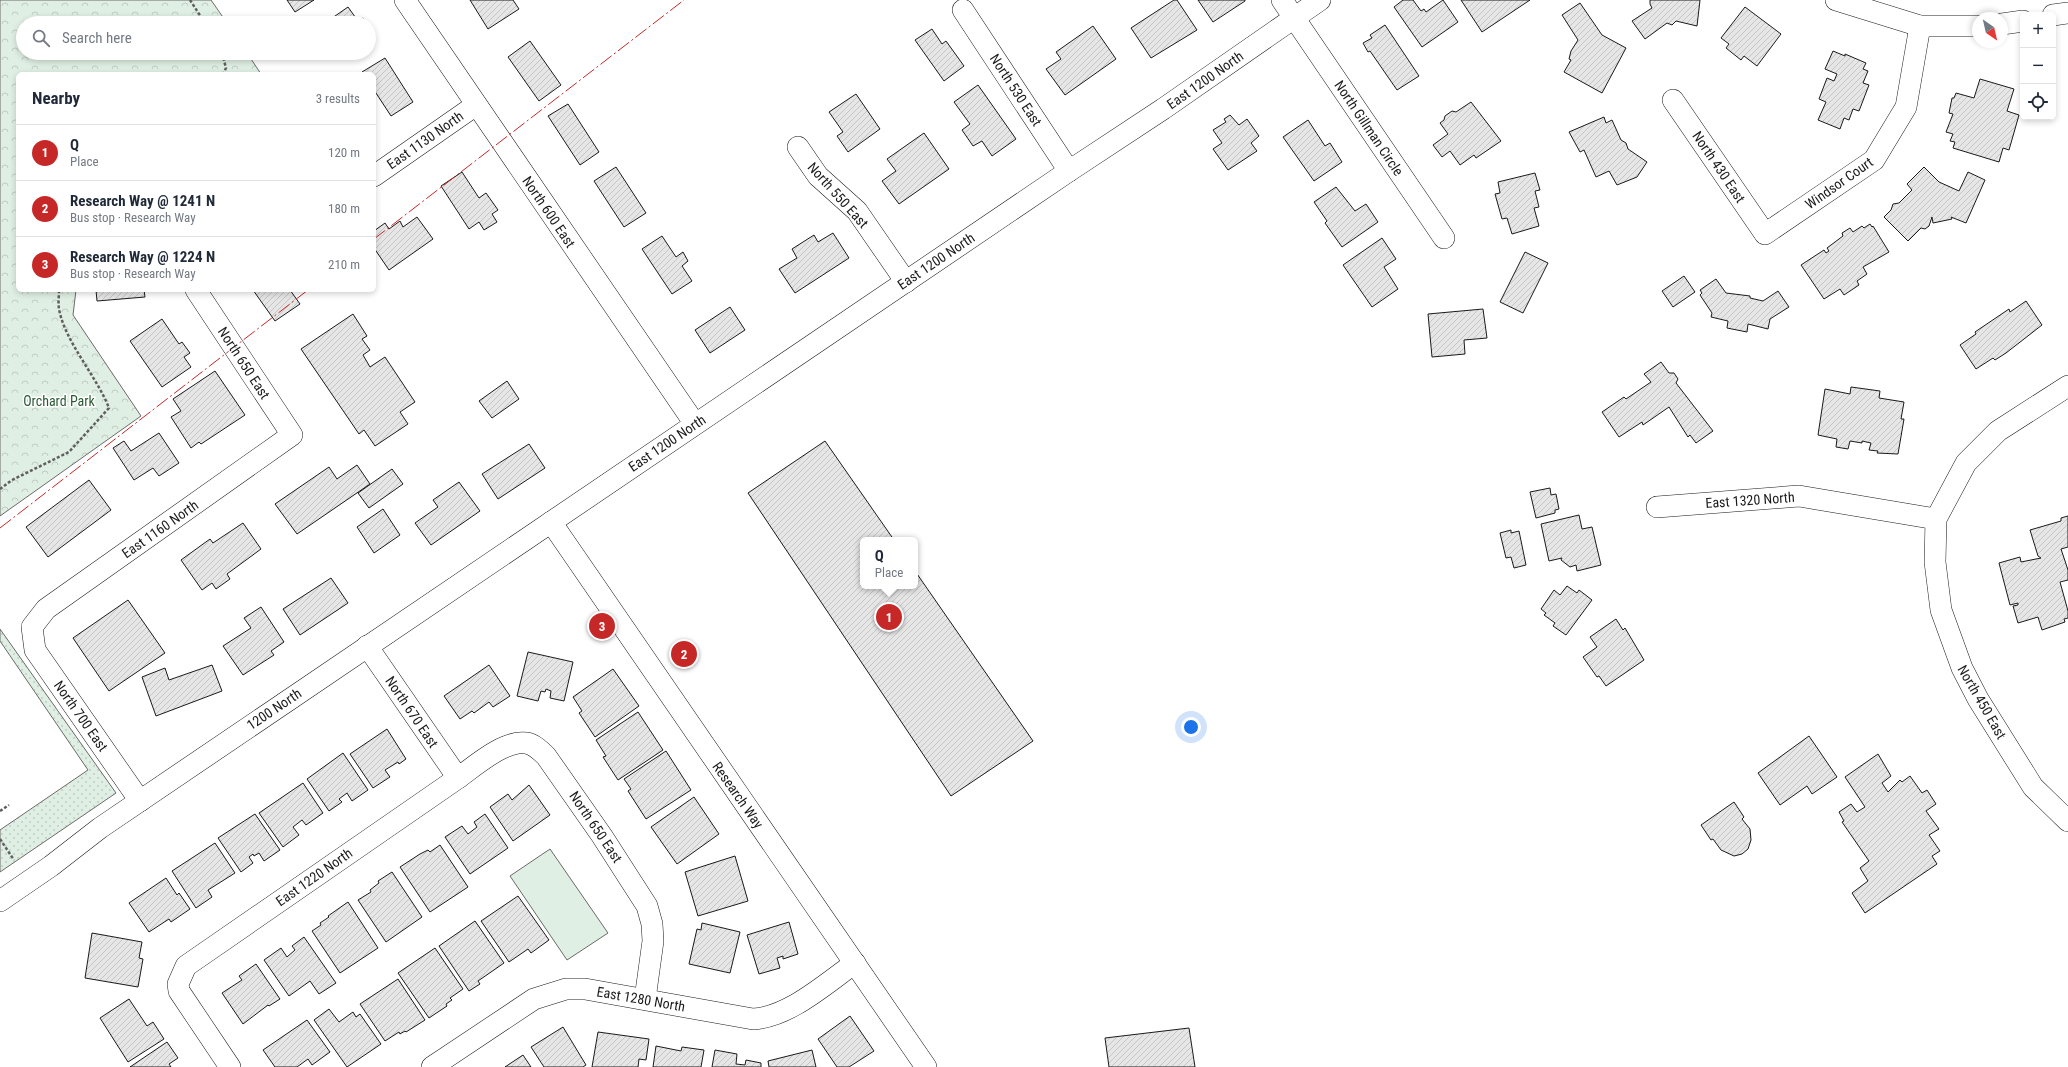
<!DOCTYPE html>
<meta charset="utf-8">
<style>
body{margin:0;font-family:"Roboto Condensed",sans-serif;background:#f6f6f7;color:#1f2937}
.controls{position:absolute;right:12px;top:12px;display:grid;overflow:hidden;border-radius:6px;box-shadow:0 2px 6px #0003}
.controls button{width:36px;height:36px;display:grid;place-items:center;padding:0;border:0;border-bottom:1px solid #e0e1e3;background:#fff;color:#1f2937;font:20px sans-serif}
.compass{position:absolute;left:1972px;top:12px;width:36px;height:36px;border-radius:50%;background:#fff;box-shadow:0 2px 6px #0003;rotate:146deg}
.you{position:absolute;left:1191px;top:727px;width:14px;height:14px;margin:-10px;border:3px solid #fff;border-radius:50%;background:#1a73e8;box-shadow:0 0 0 6px #1a73e833}
.badge{display:grid;place-items:center;width:26px;height:26px;border-radius:50%;background:#c62828;color:#fff;font-size:13px;font-weight:700}
.pin{position:absolute;translate:-50% -50%;border:2px solid #fff;box-shadow:0 1px 4px #0006}
.popup{position:absolute;left:860px;top:537px;width:58px;height:52px;box-sizing:border-box;display:grid;place-content:center;border-radius:6px;background:#fff;filter:drop-shadow(0 1px 3px #0005);font-size:13px;white-space:nowrap;color:#747a83}
.popup b{font-size:15px;color:#1f2937}
.popup::after{content:'';position:absolute;left:50%;top:100%;margin-left:-8px;border:8px solid transparent;border-top-color:#fff}
.list{margin:0;padding:0;list-style:none}
h2{display:flex;justify-content:space-between;align-items:center;height:52px;margin:0;padding:0 16px;font-size:17px}
h2 small{font-size:13px;font-weight:400;color:#747a83}
.list li{display:grid;grid-template-columns:26px 1fr auto;gap:12px;align-items:center;box-sizing:border-box;height:56px;padding:0 16px;border-top:1px solid #e0e1e3}
.list b{display:block;font-size:15px;white-space:nowrap}
.list p{margin:0;font-size:13px;white-space:nowrap;color:#747a83}
.list em{font-size:13px;font-style:normal;color:#747a83}
.icon{flex:none;width:22px;height:22px;fill:none;stroke:currentColor;stroke-width:2;stroke-linecap:round;stroke-linejoin:round}
.map{position:relative;flex:none;width:2068px;height:1067px;overflow:hidden}
.search{position:absolute;background:#fff;box-shadow:0 2px 6px #0003;left:16px;top:16px;width:360px;height:44px;display:flex;align-items:center;gap:10px;box-sizing:border-box;padding:0 14px;border-radius:22px;color:#747a83;font-size:15px}
.panel{position:absolute;background:#fff;box-shadow:0 2px 6px #0003;left:16px;top:72px;width:360px;height:220px;border-radius:6px}
.map>svg:first-child{display:block}
.grass{fill:url(#grass-dots);stroke:#6a6a6a}
.park{fill:url(#park-crowns);stroke:#6a6a6a}
.garden{fill:#e0efe3;stroke:#6a6a6a}
.building{fill:url(#building-hatch);stroke:#1a1a1a}
.lines{fill:none;stroke-linecap:round;stroke-linejoin:round}
.minor-casing{stroke:#1a1a1a;stroke-width:22}
.path{stroke:#5f5f5f;stroke-width:2.5;stroke-dasharray:3 2;stroke-linecap:butt}
.minor{stroke:#fff;stroke-width:21}
.power{stroke:#c62828;stroke-width:1;stroke-dasharray:14 3 2 3;stroke-linecap:butt}
.labels{text-anchor:middle;stroke-width:3;stroke-linejoin:round;paint-order:stroke}
.street-label{font-size:14px;fill:#1a1a1a;stroke:#fff}
.park-label{font-size:14px;fill:#2b5a34;stroke:#fff}
</style>
<div class="map">
<svg width="2068" height="1067" viewBox="0 0 2068 1067">
<defs>
<pattern id="grass-dots" width="8" height="8" patternUnits="userSpaceOnUse"><rect width="8" height="8" fill="#e0efe3"/><path d="M2 2h.1M6 6h.1" fill="none" stroke="#c0ccc2" stroke-width="1.8" stroke-linecap="round"/></pattern>
<pattern id="park-crowns" width="20" height="18" patternUnits="userSpaceOnUse"><rect width="20" height="18" fill="#e0efe3"/><path d="M2 6a3 3 0 1 1 6 0M12 15a3 3 0 1 1 6 0" fill="none" stroke="#c0ccc2"/></pattern>
<pattern id="building-hatch" width="6" height="6" patternUnits="userSpaceOnUse"><rect width="6" height="6" fill="#e6e6e6"/><path d="M-1 1l2-2M0 6l6-6M5 7l2-2" fill="none" stroke="#c5c5c5"/></pattern>
</defs>
<rect width="100%" height="100%" fill="#fff"/>
<polygon class="grass" points="0,629 116,793 0,872 0,830 88,770 0,641"/>
<polygon class="park" points="0,0 211,0 227,23 23,23 23,53 247,53 261,74 18,74 18,290 76,290 73,315 141,416 0,516"/>
<polygon class="garden" points="550,849 608,933 567,960 510,876"/>
<g class="building">
<polygon points="287,0 314,0 295,12"/>
<polygon points="470,0 513,0 519,9 488,29"/>
<polygon points="1174,0 1177,0 1197,30 1151,58 1131,28"/>
<polygon points="1198,0 1245,0 1245,1 1213,22"/>
<polygon points="1403,0 1413,0 1421,11 1424,9 1426,12 1443,0 1458,22 1422,47 1394,7"/>
<polygon points="1461,0 1530,0 1482,32"/>
<polygon points="1650,0 1700,0 1697,26 1676,21 1672,25 1667,23 1645,39 1632,21 1652,8 1650,4"/>
<polygon points="1580,3 1602,35 1626,48 1602,93 1564,72 1571,60 1569,59 1571,51 1578,40 1562,15"/>
<polygon points="348,7 358,21 363,18 366,23 325,23"/>
<polygon points="1745,7 1781,34 1757,66 1744,56 1741,60 1726,48 1729,44 1721,38"/>
<polygon points="1385,25 1419,76 1397,90 1370,51 1368,52 1363,43 1372,38 1370,35"/>
<polygon points="1093,26 1116,59 1065,95 1046,69 1061,59 1056,52"/>
<polygon points="369,27 375,36 369,41"/>
<polygon points="932,29 942,44 946,41 964,66 944,81 915,40"/>
<polygon points="530,41 561,85 539,101 508,57"/>
<polygon points="1833,51 1845,56 1845,54 1866,63 1863,69 1868,71 1863,83 1869,85 1859,111 1853,109 1849,120 1844,118 1840,129 1818,120 1826,102 1819,99 1827,78 1834,81 1837,74 1825,69"/>
<polygon points="385,58 413,102 391,116 374,90 374,74 363,74 362,72"/>
<polygon points="1980,79 2014,89 2007,111 2019,115 2009,150 2003,148 1999,162 1953,148 1955,142 1950,141 1953,134 1946,132 1953,114 1949,113 1952,98 1954,98 1956,93 1974,98"/>
<polygon points="978,85 1016,139 992,156 982,141 973,146 962,130 970,124 954,102"/>
<polygon points="856,94 880,129 848,152 837,136 843,132 829,112"/>
<polygon points="1471,102 1501,141 1476,158 1474,155 1460,165 1450,151 1442,157 1433,145 1448,134 1440,123 1444,120 1445,116 1452,111 1456,112"/>
<polygon points="568,104 599,152 580,165 548,116"/>
<polygon points="1230,115 1239,125 1247,119 1259,136 1251,143 1257,151 1228,170 1213,149 1222,143 1213,130 1226,122 1224,119"/>
<polygon points="1604,117 1606,123 1612,120 1621,140 1626,143 1628,149 1647,162 1637,177 1617,185 1609,171 1596,177 1584,150 1580,152 1569,132"/>
<polygon points="1308,120 1325,146 1330,143 1342,162 1314,181 1283,137"/>
<polygon points="924,133 949,169 899,204 882,181 896,171 887,159"/>
<polygon points="616,167 646,213 624,227 594,181"/>
<polygon points="1924,167 1939,182 1959,191 1968,172 1985,180 1966,223 1951,217 1952,219 1933,223 1932,217 1929,226 1925,229 1921,228 1908,241 1884,217 1891,210 1893,204 1899,203 1912,190 1907,184"/>
<polygon points="462,172 479,198 486,193 498,210 492,214 497,222 484,230 479,222 469,229 441,186"/>
<polygon points="1535,173 1540,190 1535,191 1539,207 1534,208 1539,226 1512,234 1507,218 1502,219 1495,194 1500,193 1498,182"/>
<polygon points="1336,187 1355,211 1366,204 1378,222 1342,247 1325,223 1327,221 1314,202"/>
<polygon points="417,217 433,239 389,270 374,248 374,231 385,223 389,229 400,221 403,227"/>
<polygon points="1870,224 1872,227 1873,226 1889,252 1863,267 1867,274 1857,281 1859,285 1844,295 1840,289 1824,299 1801,265 1824,250 1826,253 1829,251 1827,248 1843,236 1842,233 1850,228 1853,232 1862,226 1864,228"/>
<polygon points="833,233 849,258 795,293 779,269 797,258 792,249 814,235 818,242"/>
<polygon points="662,236 676,257 683,252 688,261 682,266 692,281 672,294 642,249"/>
<polygon points="1382,238 1396,259 1384,267 1398,289 1372,307 1343,265"/>
<polygon points="1525,252 1548,263 1523,313 1500,302"/>
<polygon points="1684,276 1695,292 1673,307 1662,291"/>
<polygon points="1716,279 1726,293 1750,296 1750,298 1763,301 1778,291 1789,307 1770,319 1768,329 1748,324 1747,332 1727,328 1728,321 1711,317 1712,313 1700,295 1702,293 1700,290"/>
<polygon points="96,290 144,290 145,297 97,301"/>
<polygon points="253,290 290,290 300,304 275,321"/>
<polygon points="2026,301 2042,325 2006,353 1995,360 1993,358 1976,369 1960,345 1976,334 1975,332 2009,309 2010,312"/>
<polygon points="730,307 745,330 710,353 695,330"/>
<polygon points="1483,309 1487,338 1464,340 1465,354 1432,357 1428,314"/>
<polygon points="353,314 367,336 362,339 370,350 363,355 370,367 385,357 415,402 400,412 408,424 375,446 364,430 359,434 301,349"/>
<polygon points="162,319 179,344 182,342 190,353 184,357 191,367 162,387 130,341"/>
<polygon points="1661,362 1669,373 1674,373 1678,379 1676,383 1713,431 1696,443 1690,435 1688,437 1669,407 1643,425 1642,422 1619,437 1602,412 1624,397 1626,399 1651,382 1644,374"/>
<polygon points="215,371 245,415 201,444 199,442 191,448 171,417 181,411 173,399"/>
<polygon points="507,381 519,399 492,418 479,401"/>
<polygon points="1851,387 1880,391 1879,398 1904,402 1901,419 1904,419 1898,454 1877,453 1878,451 1869,450 1871,443 1862,441 1862,443 1850,441 1848,449 1836,447 1837,439 1818,435 1825,389 1850,394"/>
<polygon points="159,433 179,463 159,476 153,468 134,480 113,448 124,441 131,451"/>
<polygon points="825,441 894,540 863,540 863,586 915,586 915,571 1033,741 951,796 748,493"/>
<polygon points="529,444 545,468 498,499 482,474"/>
<polygon points="357,465 370,484 297,534 275,504 329,467 337,479"/>
<polygon points="392,469 403,484 369,508 358,493"/>
<polygon points="89,480 111,510 48,557 26,527"/>
<polygon points="459,482 480,511 431,545 415,523 438,507 433,500"/>
<polygon points="1550,488 1551,495 1556,494 1559,509 1555,510 1555,513 1536,518 1530,492"/>
<polygon points="383,509 400,535 374,553 357,527"/>
<polygon points="1579,515 1582,529 1592,527 1601,565 1577,571 1576,565 1570,567 1561,560 1562,558 1549,561 1541,524"/>
<polygon points="2068,516 2068,547 2061,549 2068,570 2068,580 2060,582 2068,611 2068,618 2064,619 2065,622 2042,630 2038,617 2018,623 2013,606 2018,605 2018,603 2010,605 1999,563 2020,557 2021,562 2041,558 2038,556 2030,530 2061,521 2061,518"/>
<polygon points="243,523 261,549 227,574 230,579 216,589 212,583 202,590 181,560 210,539 213,543"/>
<polygon points="1511,530 1511,533 1519,531 1526,565 1514,568 1511,557 1506,558 1500,533"/>
<polygon points="331,578 348,603 300,635 283,609"/>
<polygon points="1567,586 1577,593 1579,590 1592,600 1566,635 1553,626 1555,623 1544,615 1546,613 1541,609 1554,590 1560,595"/>
<polygon points="128,600 165,653 109,691 73,638"/>
<polygon points="261,607 284,642 271,651 274,655 243,675 223,646 251,628 244,618"/>
<polygon points="1616,619 1623,630 1625,628 1644,660 1606,686 1599,676 1597,677 1583,657 1597,647 1590,637"/>
<polygon points="528,652 573,662 564,701 550,698 551,691 546,689 545,692 541,691 538,701 517,696"/>
<polygon points="212,665 222,691 156,716 142,677 165,668 169,680"/>
<polygon points="489,665 510,696 493,707 489,702 474,713 472,711 460,719 444,696"/>
<polygon points="613,669 639,706 595,737 579,713 582,711 573,697"/>
<polygon points="638,712 663,750 618,780 603,757 606,756 596,740"/>
<polygon points="387,729 406,759 399,764 398,762 385,770 390,777 373,788 350,754"/>
<polygon points="1809,736 1837,777 1812,794 1807,786 1780,805 1758,773"/>
<polygon points="666,751 691,790 646,819 628,791 631,789 624,779"/>
<polygon points="343,753 368,790 352,801 347,793 339,799 342,802 329,811 307,779"/>
<polygon points="1878,754 1891,776 1882,783 1888,792 1900,780 1902,782 1910,776 1922,793 1927,790 1936,804 1926,811 1939,829 1929,835 1940,851 1932,856 1937,864 1865,913 1852,893 1868,881 1860,868 1869,861 1842,822 1844,821 1839,812 1851,804 1857,812 1865,807 1845,777"/>
<polygon points="303,783 323,813 306,825 302,820 293,827 299,835 283,847 259,813"/>
<polygon points="529,785 550,815 513,841 490,807 508,794 512,800"/>
<polygon points="694,797 719,834 677,864 651,827"/>
<polygon points="1734,802 1744,817 1742,819 1750,829 1751,840 1748,849 1742,854 1734,856 1721,850 1713,839 1711,840 1701,825"/>
<polygon points="255,814 280,850 264,861 259,853 254,856 253,854 249,857 253,863 241,872 218,838"/>
<polygon points="485,814 508,848 470,874 445,837 462,826 468,834 477,827 474,822"/>
<polygon points="215,843 235,873 208,890 212,897 196,908 172,871"/>
<polygon points="440,845 468,887 430,912 400,867 420,854 428,850 430,852"/>
<polygon points="735,856 748,901 698,916 685,872"/>
<polygon points="392,872 422,917 386,942 358,900 371,892 370,890 379,883 378,881"/>
<polygon points="166,878 177,895 179,893 190,909 171,922 169,919 149,932 129,903"/>
<polygon points="518,896 549,940 531,953 528,949 509,962 481,921"/>
<polygon points="348,902 378,948 340,973 312,931 321,925 320,923 329,917 328,916"/>
<polygon points="475,921 504,963 478,981 480,984 469,991 439,946"/>
<polygon points="789,922 798,954 783,959 783,956 777,958 780,968 759,974 747,935"/>
<polygon points="702,923 740,932 730,973 689,964 697,929 701,930"/>
<polygon points="92,933 142,942 139,958 143,959 138,987 85,978"/>
<polygon points="304,937 336,983 319,994 310,981 289,996 264,960 281,948 287,957 295,950 292,946"/>
<polygon points="435,948 463,989 450,998 452,1000 446,1004 447,1006 429,1018 398,973"/>
<polygon points="256,964 280,999 269,1006 268,1005 243,1024 222,993 242,980 239,976"/>
<polygon points="398,979 425,1020 406,1032 405,1031 400,1034 399,1032 385,1041 360,1004"/>
<polygon points="129,999 147,1026 153,1022 164,1039 128,1062 100,1018"/>
<polygon points="329,1009 339,1022 353,1012 356,1017 360,1014 381,1044 347,1067 314,1020"/>
<polygon points="850,1016 874,1051 849,1067 837,1067 818,1039"/>
<polygon points="307,1020 330,1052 312,1065 308,1059 297,1067 275,1067 263,1050"/>
<polygon points="563,1027 586,1065 583,1067 544,1067 531,1047"/>
<polygon points="1189,1028 1195,1067 1109,1067 1105,1038"/>
<polygon points="598,1032 649,1039 646,1060 639,1059 638,1067 592,1067"/>
<polygon points="167,1042 178,1058 169,1064 171,1067 130,1067"/>
<polygon points="656,1046 681,1051 682,1047 704,1050 701,1067 653,1067"/>
<polygon points="715,1050 737,1054 736,1064 745,1065 746,1060 761,1063 761,1067 712,1067"/>
<polygon points="812,1050 816,1067 769,1067 768,1061"/>
<polygon points="523,1055 531,1067 505,1067"/>
</g>
<g class="lines">
<defs>
<g id="minor">
<polyline points="405,0 695,424"/>
<polyline points="1282,0 1444,238"/>
<polyline points="1836,0 1920,26 1978,26"/>
<polyline points="963,10 1069,171"/>
<polyline points="2053,15 2068,13"/>
<polyline points="2002,24 2023,21"/>
<polyline points="1673,100 1765,234 1874,160 1906,107 1920,26"/>
<polyline points="798,147 818,176 857,211 906,282"/>
<polyline points="374,176 476,105"/>
<polyline points="2068,386 1998,431 1966,463 1936,519 1935,562 1941,610 1962,668 1978,699 2033,787 2068,821"/>
<polyline points="1657,507 1799,496 1936,519"/>
<polyline points="551,522 926,1067"/>
<polyline points="367,646 458,778"/>
<polyline points="140,801 35,650 32,627 46,609 292,435 196,290"/>
<polyline points="0,901 51,866 100,828 1069,171 1163,109 1320,0"/>
<path d="M230,1067l-51,-76 -1,-7 8,-18 272,-188c17,-12 46,-38 68,-35 8,1 15,8 20,13l56,80 45,70 5,18 1,17 -8,58"/>
<path d="M432,1067l102,-68 32,-10h19l168,30c36,-2 72,-35 102,-56"/>
</g>
</defs>
<use href="#minor" class="minor-casing"/>
<g class="path">
<polyline points="190,0 205,23"/>
<polyline points="222,53 226,68 223,74"/>
<path d="M0,489l12,-9 57,-28 40,-44c-13,-33 -44,-66 -50,-99 -1,-6 0,-13 0,-19"/>
<polyline points="0,811 9,805"/>
<polyline points="0,839 14,860"/>
</g>
<use href="#minor" class="minor"/>
<g class="power">
<polyline points="374,239 684,0"/>
<polyline points="0,528 308,290"/>
</g>
</g>
<g class="labels">
<g class="street-label">
<text transform="translate(1205 80) rotate(-35)" y="5">East 1200 North</text>
<text transform="translate(1016 90) rotate(57)" y="5">North 530 East</text>
<text transform="translate(1369 128) rotate(56)" y="5">North Gillman Circle</text>
<text transform="translate(425 140) rotate(-35)" y="5">East 1130 North</text>
<text transform="translate(1719 167) rotate(56)" y="5">North 430 East</text>
<text transform="translate(1839 183) rotate(-35)" y="5">Windsor Court</text>
<text transform="translate(838 195) rotate(48)" y="5">North 550 East</text>
<text transform="translate(549 212) rotate(56)" y="5">North 600 East</text>
<text transform="translate(936 261) rotate(-34)" y="5">East 1200 North</text>
<text transform="translate(244 363) rotate(57)" y="5">North 650 East</text>
<text transform="translate(667 443) rotate(-34)" y="5">East 1200 North</text>
<text transform="translate(1750 500) rotate(-4)" y="5">East 1320 North</text>
<text transform="translate(160 529) rotate(-35)" y="5">East 1160 North</text>
<text transform="translate(1982 702) rotate(60)" y="5">North 450 East</text>
<text transform="translate(274 709) rotate(-34)" y="5">1200 North</text>
<text transform="translate(412 712) rotate(56)" y="5">North 670 East</text>
<text transform="translate(81 716) rotate(55)" y="5">North 700 East</text>
<text transform="translate(738 795) rotate(55)" y="5">Research Way</text>
<text transform="translate(596 827) rotate(56)" y="5">North 650 East</text>
<text transform="translate(314 877) rotate(-35)" y="5">East 1220 North</text>
<text transform="translate(641 999) rotate(10)" y="5">East 1280 North</text>
</g>
<g class="park-label">
<text x="59" y="406">Orchard Park</text>
</g>
</g>
</svg>
<div class="controls">
<button>+</button>
<button>−</button>
<button><svg class="icon" aria-label="locate" viewBox="0 0 24 24"><circle cx="12" cy="12" r="6"/><path d="M12 2v4M12 18v4M2 12h4M18 12h4"/></svg></button>
</div>
<svg class="compass" viewBox="-18 -18 36 36"><path d="M0-13l5 13h-10z" fill="#e53935"/><path d="M0 13l5-13h-10z" fill="#747a83"/></svg>
<div class="you"></div>
<div class="pin badge" style="left:889px;top:617px">1</div>
<div class="popup"><b>Q</b>Place</div>
<div class="pin badge" style="left:684px;top:654px">2</div>
<div class="pin badge" style="left:602px;top:626px">3</div>
<div class="search"><svg class="icon" aria-label="search" viewBox="0 0 24 24"><circle cx="10" cy="10" r="6"/><path d="M15 15l6 6"/></svg>Search here</div>
<section class="panel">
<h2>Nearby<small>3 results</small></h2>
<ul class="list">
<li><span class="badge">1</span><div><b>Q</b><p>Place</p></div><em>120 m</em></li>
<li><span class="badge">2</span><div><b>Research Way @ 1241 N</b><p>Bus stop · Research Way</p></div><em>180 m</em></li>
<li><span class="badge">3</span><div><b>Research Way @ 1224 N</b><p>Bus stop · Research Way</p></div><em>210 m</em></li>
</ul>
</section>
</div>
